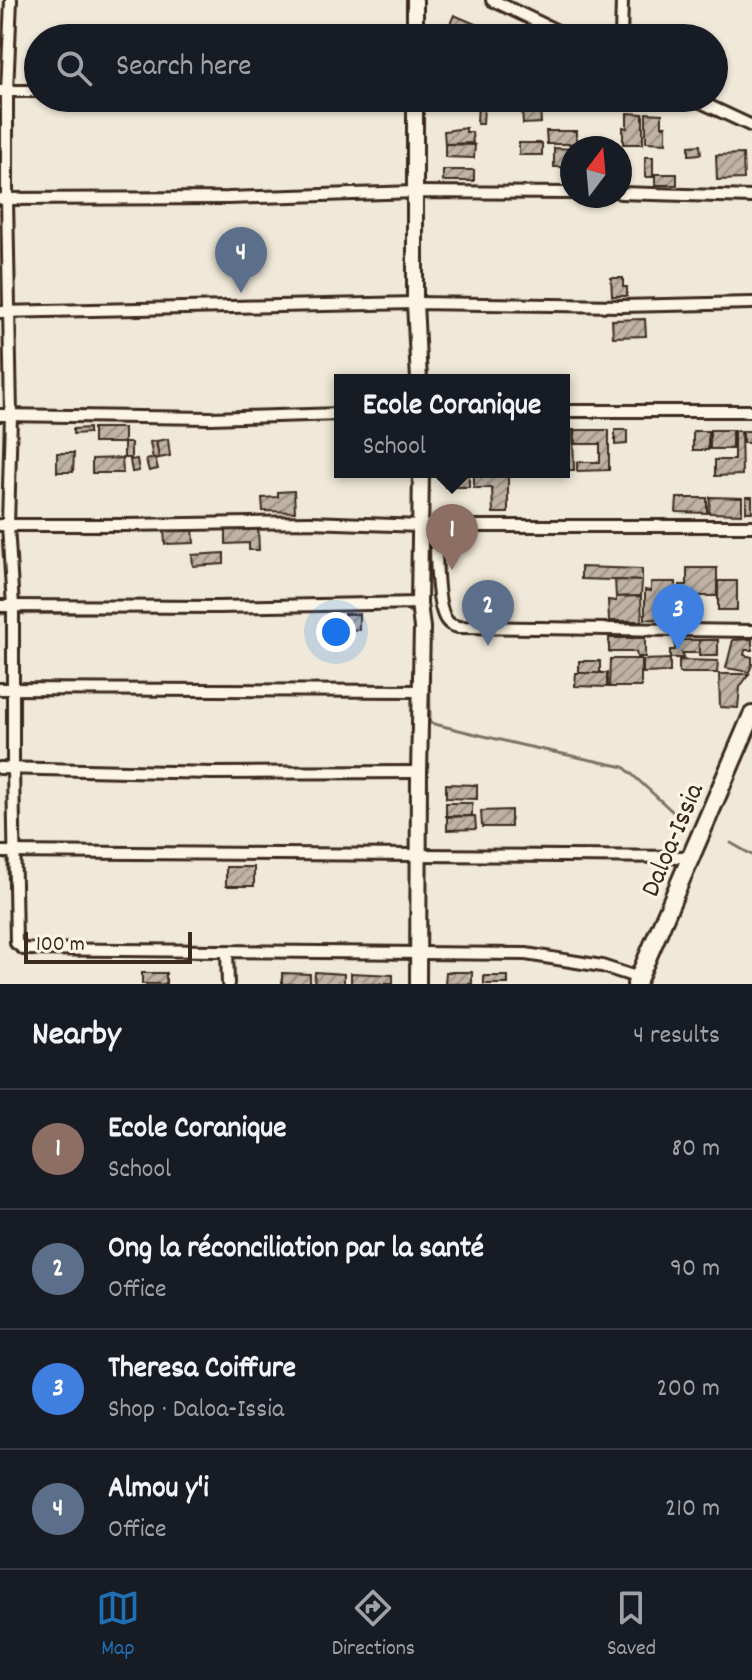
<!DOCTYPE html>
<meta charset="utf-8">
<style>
body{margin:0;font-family:Dekko,sans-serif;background:#20242c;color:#f1f3f6}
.compass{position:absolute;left:560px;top:136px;width:72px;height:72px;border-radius:50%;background:#171b24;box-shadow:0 2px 6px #0004;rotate:16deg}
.scale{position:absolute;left:24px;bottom:20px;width:168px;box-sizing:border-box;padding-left:8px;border:4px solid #3b2a1e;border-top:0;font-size:22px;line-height:28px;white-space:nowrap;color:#3b2a1e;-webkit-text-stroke:6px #fcf5e5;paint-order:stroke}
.you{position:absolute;left:336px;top:632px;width:28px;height:28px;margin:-20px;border:6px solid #fff;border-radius:50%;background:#1a73e8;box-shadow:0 0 0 12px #1a73e833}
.badge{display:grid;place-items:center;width:52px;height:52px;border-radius:50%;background:#1f6fb2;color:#fff;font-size:26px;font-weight:700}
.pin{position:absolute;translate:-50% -66px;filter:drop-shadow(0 2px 4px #0008)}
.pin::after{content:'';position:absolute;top:42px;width:28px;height:24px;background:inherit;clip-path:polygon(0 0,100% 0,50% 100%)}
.popup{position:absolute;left:334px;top:374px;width:236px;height:104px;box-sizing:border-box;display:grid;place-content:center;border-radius:0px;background:#171b24;filter:drop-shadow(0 2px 6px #0005);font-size:26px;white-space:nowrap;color:#9ea1a6}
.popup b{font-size:30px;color:#f1f3f6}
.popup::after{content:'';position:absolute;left:50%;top:100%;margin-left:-16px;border:16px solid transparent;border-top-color:#171b24}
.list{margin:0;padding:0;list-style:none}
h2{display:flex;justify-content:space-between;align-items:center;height:104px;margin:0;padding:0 32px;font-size:34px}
h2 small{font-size:26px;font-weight:400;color:#9ea1a6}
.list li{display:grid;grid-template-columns:52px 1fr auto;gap:24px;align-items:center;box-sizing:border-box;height:120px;padding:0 32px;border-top:2px solid #363941}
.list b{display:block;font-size:30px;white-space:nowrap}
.list p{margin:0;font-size:26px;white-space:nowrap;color:#9ea1a6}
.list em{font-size:26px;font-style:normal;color:#9ea1a6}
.icon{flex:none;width:44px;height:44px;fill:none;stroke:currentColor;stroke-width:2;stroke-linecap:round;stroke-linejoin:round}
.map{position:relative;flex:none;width:752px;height:984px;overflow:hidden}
.search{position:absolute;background:#171b24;box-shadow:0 2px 6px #0004;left:24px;right:24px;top:24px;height:88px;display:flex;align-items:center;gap:20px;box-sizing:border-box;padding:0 28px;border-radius:44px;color:#9ea1a6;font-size:30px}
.sheet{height:584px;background:#171b24}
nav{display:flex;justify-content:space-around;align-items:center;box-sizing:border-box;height:112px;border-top:2px solid #363941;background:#171b24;font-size:22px;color:#9ea1a6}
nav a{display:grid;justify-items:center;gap:4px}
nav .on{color:#1f6fb2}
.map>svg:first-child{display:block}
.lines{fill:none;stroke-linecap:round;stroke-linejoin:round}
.stream{stroke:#7e7163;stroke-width:3}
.building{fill:url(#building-hatch);stroke:#3b2a1e;stroke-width:2}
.street-casing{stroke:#3b2a1e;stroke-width:16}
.secondary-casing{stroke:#3b2a1e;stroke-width:20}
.primary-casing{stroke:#3b2a1e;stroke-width:22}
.street{stroke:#fcf5e5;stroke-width:10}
.secondary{stroke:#fcf5e5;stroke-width:14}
.primary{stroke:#fcf5e5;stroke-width:16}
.labels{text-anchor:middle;stroke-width:6;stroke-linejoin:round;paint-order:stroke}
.street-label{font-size:28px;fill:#3b2a1e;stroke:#fcf5e5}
</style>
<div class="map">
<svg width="752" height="984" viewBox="0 0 752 984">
<defs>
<pattern id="building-hatch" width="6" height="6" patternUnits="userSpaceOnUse" patternTransform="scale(2)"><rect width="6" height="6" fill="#beb3a4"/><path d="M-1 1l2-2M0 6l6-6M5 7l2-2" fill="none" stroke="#9c9285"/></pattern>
</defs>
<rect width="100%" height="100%" fill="#f0e9d9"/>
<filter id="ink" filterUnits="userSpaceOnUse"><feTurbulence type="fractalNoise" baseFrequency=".0125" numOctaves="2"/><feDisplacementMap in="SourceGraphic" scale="16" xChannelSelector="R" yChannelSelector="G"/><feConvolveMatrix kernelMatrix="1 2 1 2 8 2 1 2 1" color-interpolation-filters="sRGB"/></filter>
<g filter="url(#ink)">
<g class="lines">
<g class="stream">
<polyline points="280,611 404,609 415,615"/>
<polyline points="0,614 176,612"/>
<polyline points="426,620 429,621 430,723 521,745 624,767 685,823"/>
<polyline points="731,843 752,855"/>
</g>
</g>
<g class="building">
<polygon points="454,15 480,26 475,38 463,38 447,31"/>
<polygon points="478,101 500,102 500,109 484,108 483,124 477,124"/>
<polygon points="540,107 541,123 523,124 522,108"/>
<polygon points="627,113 643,114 643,144 623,144 623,127 627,128"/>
<polygon points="646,113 662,114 662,126 666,126 666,143 646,142"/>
<polygon points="466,128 466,132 472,132 473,143 445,144 444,131"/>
<polygon points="546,131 576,131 576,144 547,144"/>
<rect x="519" y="143" width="23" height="12"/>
<polygon points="445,144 475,145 474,158 445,157"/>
<polygon points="700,145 701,154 689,155 689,146"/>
<polygon points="554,148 572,149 572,167 554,167"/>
<polygon points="743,154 744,179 717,180 716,155"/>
<rect x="645" y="157" width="8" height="20"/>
<rect x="443" y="170" width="31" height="11"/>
<rect x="655" y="174" width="22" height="11"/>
<polygon points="611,278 623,278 623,287 627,287 627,296 612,296"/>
<polygon points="645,319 646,336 613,337 612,320"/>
<polygon points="89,428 89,433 73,434 73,429"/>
<rect x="93" y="428" width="31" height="15"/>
<polygon points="564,430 573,430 574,470 564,470 564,462 567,462 567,443 564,443"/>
<polygon points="574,430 609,430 609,470 577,471 577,462 600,462 600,444 575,444"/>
<polygon points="615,430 627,430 627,444 615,445"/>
<rect x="710" y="430" width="22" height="19"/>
<rect x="693" y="431" width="15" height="19"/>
<polygon points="734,431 741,431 742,475 715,476 715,460 734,460"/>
<rect x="743" y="431" width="9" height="12"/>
<polygon points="168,439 170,456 159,458 156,441"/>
<polygon points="156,441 159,458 153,459 150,442"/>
<rect x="124" y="443" width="7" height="15"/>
<polygon points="57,453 74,453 73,472 57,472"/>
<polygon points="122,458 123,473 92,473 92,459"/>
<polygon points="155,458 158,469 149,471 146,460"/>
<polygon points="137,459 139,471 132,472 130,460"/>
<rect x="445" y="472" width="24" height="15"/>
<polygon points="474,472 508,472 508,513 493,513 492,488 474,488"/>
<polygon points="294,491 295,512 263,511 262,498 278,497 278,492"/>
<polygon points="710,497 742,498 742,514 709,513"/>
<rect x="746" y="497" width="6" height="15"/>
<polygon points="677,498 707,498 707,513 676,512"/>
<polygon points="193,528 194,543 165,544 164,529"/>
<polygon points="258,528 259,550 249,550 249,543 226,544 226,530"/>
<polygon points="224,553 224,564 193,566 192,555"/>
<polygon points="581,567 642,569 642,581 581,579"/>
<polygon points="687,568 717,568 717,596 680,596 680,585 687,585"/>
<polygon points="615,580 642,581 641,596 616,597"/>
<rect x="718" y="581" width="19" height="29"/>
<polygon points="651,582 676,582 676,620 645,619 645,590 651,591"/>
<polygon points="641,596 642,621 609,621 608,600 616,601 616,597"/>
<polygon points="344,614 359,614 359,630 344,629"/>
<polygon points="609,638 645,638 645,657 637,657 636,652 609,652"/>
<polygon points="752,639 752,650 745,650 744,655 752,657 752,665 749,672 726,668 733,640"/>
<polygon points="675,640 699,640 699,653 682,653 683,658 670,658 670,650 675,650"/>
<rect x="699" y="640" width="19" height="16"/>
<polygon points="610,659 641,659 641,687 609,687"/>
<polygon points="670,659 670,672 643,673 643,660"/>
<polygon points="679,660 718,661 717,673 679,673"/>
<rect x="579" y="661" width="21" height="12"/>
<polygon points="576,673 607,673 607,687 575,686"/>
<polygon points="719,674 749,674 740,687 738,708 720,707"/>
<polygon points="446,784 477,785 477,799 446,798"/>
<rect x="446" y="803" width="26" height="13"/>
<polygon points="511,810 511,827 482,827 481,811"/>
<polygon points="475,816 476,829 447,830 447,817"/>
<rect x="226" y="867" width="28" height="19"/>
<polygon points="315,972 344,974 344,984 314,984"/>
<polygon points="446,972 472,972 472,984 445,984"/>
<rect x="142" y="973" width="24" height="11"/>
<polygon points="282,973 310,974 310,984 282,984"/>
<polygon points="351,973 393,975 393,984 351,984"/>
<rect x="484" y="976" width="24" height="8"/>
</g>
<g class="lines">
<defs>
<g id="street">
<polyline points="11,0 7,91 7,199 11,415 8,525 13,607 13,768 16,943 24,949 526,954 602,966 639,978"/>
<polyline points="492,0 572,38"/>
<polyline points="621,38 622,0"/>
<polyline points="0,91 38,91"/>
<polyline points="692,98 752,126"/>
<polyline points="620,193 752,197"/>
<polyline points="2,199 228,198 416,192 572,193"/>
<polyline points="0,312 415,303 622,306 752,303"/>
<polyline points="564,411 752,411"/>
<polyline points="0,415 211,418 340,414"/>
<polyline points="0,525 126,525 310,522 421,526 752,526"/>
<path d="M436,526c0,19 -1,81 11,95 4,5 6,4 11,6l294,4"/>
<polyline points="0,606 218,607 419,603"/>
<polyline points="0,689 421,691"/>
<polyline points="0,768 212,773 419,772"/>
<polyline points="0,852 690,857"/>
<polyline points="227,952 228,984"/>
</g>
<g id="secondary">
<polyline points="415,38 415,0"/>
<polyline points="415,98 415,303 419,380"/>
<polyline points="418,984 419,772 422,628 419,603 421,472"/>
</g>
<polyline id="primary" points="636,984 752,715"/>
</defs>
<use href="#street" class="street-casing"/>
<use href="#secondary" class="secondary-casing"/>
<use href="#primary" class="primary-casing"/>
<use href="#street" class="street"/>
<use href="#secondary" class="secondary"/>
<use href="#primary" class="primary"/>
</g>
</g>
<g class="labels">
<g class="street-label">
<text transform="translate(670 839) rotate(-67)" y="10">Daloa-Issia</text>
</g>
</g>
</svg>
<svg class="compass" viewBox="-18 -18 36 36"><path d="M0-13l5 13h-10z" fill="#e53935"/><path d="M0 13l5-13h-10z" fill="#9ea1a6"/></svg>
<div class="scale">100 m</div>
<div class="you"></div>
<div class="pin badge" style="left:452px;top:570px;background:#8d6e63">1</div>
<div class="popup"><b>Ecole Coranique</b>School</div>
<div class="pin badge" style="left:488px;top:646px;background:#5c6f8a">2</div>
<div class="pin badge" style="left:678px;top:650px;background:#3f7fe0">3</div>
<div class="pin badge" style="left:241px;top:293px;background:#5c6f8a">4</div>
<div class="search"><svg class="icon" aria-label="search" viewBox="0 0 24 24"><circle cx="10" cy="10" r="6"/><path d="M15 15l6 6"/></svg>Search here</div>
</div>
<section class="sheet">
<h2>Nearby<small>4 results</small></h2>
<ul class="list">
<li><span class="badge" style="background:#8d6e63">1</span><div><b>Ecole Coranique</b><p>School</p></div><em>80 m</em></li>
<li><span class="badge" style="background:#5c6f8a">2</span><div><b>Ong la réconciliation par la santé</b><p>Office</p></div><em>90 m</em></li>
<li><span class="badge" style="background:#3f7fe0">3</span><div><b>Theresa Coiffure</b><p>Shop · Daloa-Issia</p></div><em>200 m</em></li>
<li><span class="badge" style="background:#5c6f8a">4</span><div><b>Almou y'i</b><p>Office</p></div><em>210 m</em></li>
</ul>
</section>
<nav>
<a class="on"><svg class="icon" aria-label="map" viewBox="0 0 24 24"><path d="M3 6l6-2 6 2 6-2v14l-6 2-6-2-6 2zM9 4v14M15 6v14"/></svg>Map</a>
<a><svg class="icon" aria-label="directions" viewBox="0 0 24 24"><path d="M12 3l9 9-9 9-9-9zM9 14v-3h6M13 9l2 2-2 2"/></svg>Directions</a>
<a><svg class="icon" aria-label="saved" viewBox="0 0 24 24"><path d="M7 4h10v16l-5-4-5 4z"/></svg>Saved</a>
</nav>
